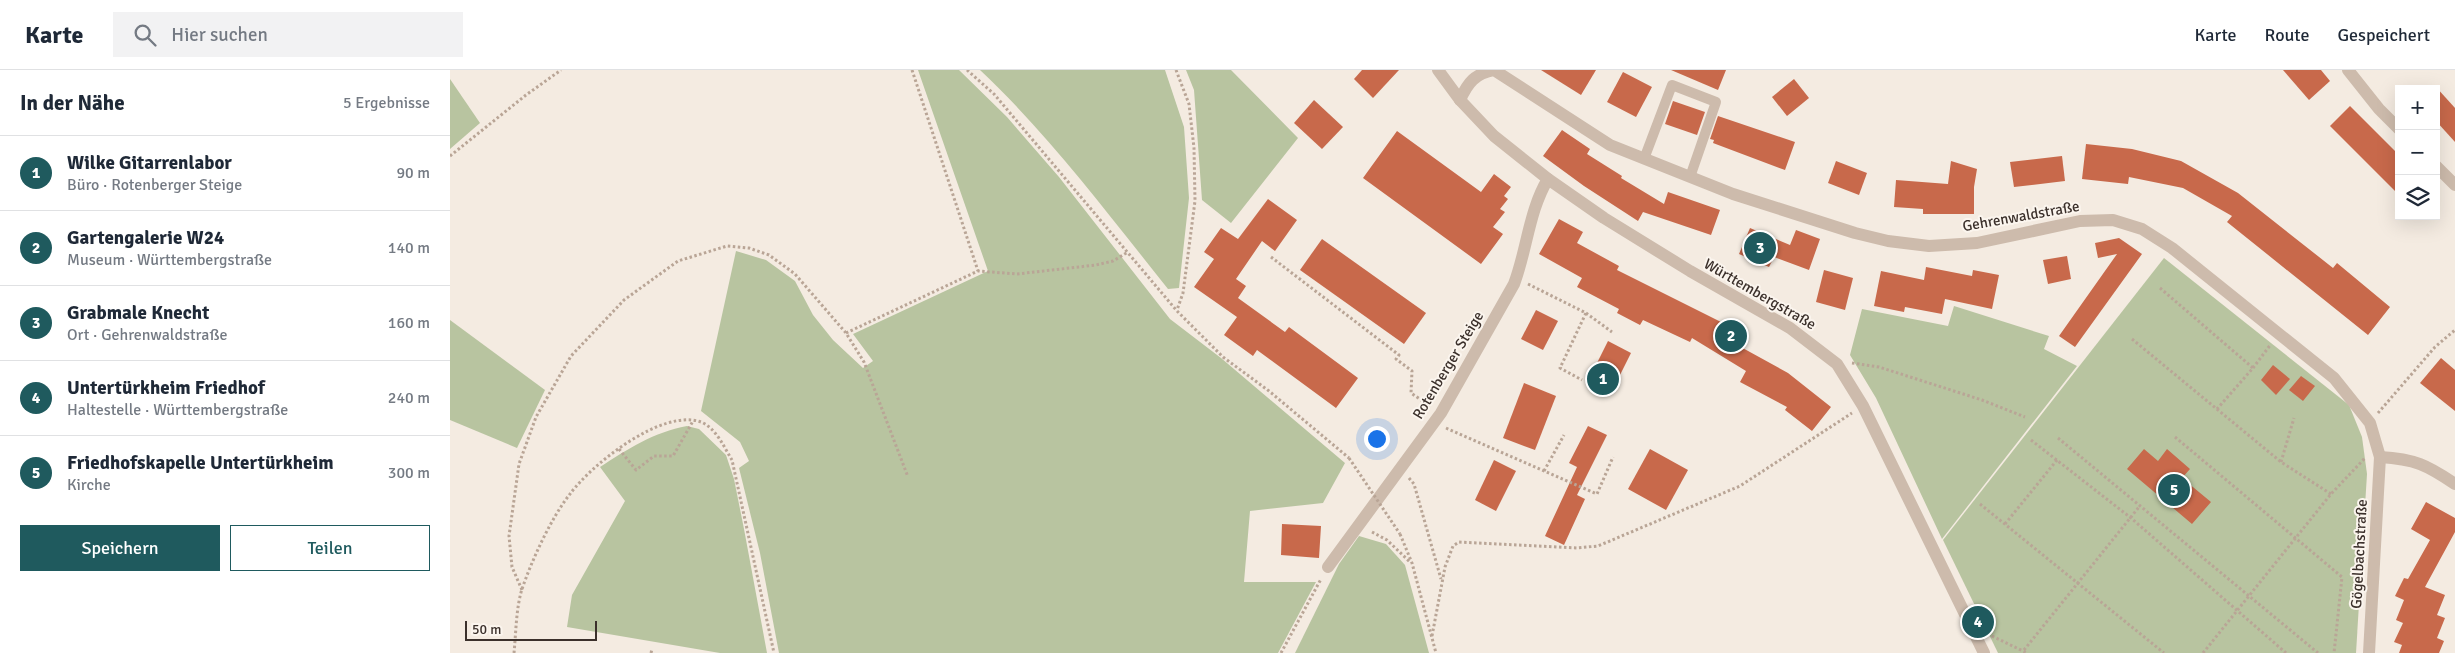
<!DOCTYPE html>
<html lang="de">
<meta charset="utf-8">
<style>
body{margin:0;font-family:Signika,sans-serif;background:#f2f2f3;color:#1f2937}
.controls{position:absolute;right:15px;top:15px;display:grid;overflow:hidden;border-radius:0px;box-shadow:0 5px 20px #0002}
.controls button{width:45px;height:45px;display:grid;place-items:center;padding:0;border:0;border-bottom:1px solid #e0e1e3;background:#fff;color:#1f2937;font:25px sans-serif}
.scale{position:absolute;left:15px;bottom:12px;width:132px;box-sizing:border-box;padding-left:5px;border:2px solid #3b302b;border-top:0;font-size:14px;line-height:18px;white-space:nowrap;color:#3b302b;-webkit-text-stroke:4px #fbf5ee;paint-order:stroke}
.you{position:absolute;left:926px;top:368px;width:18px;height:18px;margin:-12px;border:4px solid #fff;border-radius:50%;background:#1a73e8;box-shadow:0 0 0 8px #1a73e833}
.badge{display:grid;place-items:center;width:32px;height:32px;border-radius:50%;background:#1f5a5e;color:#fff;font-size:16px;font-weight:700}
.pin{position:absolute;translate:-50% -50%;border:2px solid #fff;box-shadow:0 1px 5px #0006}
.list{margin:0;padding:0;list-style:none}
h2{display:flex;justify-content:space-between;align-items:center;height:65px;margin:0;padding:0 20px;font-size:21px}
h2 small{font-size:16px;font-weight:400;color:#747a83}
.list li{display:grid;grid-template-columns:32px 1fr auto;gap:15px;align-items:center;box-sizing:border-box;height:75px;padding:0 20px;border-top:1px solid #e0e1e3}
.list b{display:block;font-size:19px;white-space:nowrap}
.list p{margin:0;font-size:16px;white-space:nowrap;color:#747a83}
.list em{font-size:16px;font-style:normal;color:#747a83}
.actions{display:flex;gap:10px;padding:15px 20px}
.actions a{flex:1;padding:11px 0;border:1px solid #1f5a5e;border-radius:0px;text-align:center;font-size:18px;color:#1f5a5e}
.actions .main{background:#1f5a5e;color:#fff}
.icon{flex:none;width:28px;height:28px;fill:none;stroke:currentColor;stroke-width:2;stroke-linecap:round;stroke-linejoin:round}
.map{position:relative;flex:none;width:2005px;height:583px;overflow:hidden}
header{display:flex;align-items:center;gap:30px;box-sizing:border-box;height:70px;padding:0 25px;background:#fff;border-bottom:1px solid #e0e1e3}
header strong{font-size:24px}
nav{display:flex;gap:28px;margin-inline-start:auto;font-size:18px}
.search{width:350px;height:45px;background:#f2f2f3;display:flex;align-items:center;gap:12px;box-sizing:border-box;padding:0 18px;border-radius:0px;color:#747a83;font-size:19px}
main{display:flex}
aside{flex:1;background:#fff}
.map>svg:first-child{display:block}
.green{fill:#b8c4a0}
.building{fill:#c8694b}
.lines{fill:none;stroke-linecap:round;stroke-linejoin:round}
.path{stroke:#b9a596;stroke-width:3;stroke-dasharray:2.5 2.5;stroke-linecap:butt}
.service{stroke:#cdbbac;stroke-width:10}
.minor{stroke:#cdbbac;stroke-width:12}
.tertiary{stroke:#cdbbac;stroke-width:12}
.path-bridge{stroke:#b9a596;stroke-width:3;stroke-dasharray:2.5 2.5;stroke-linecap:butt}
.labels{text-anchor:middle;stroke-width:4;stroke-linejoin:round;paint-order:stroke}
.street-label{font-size:15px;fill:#3b302b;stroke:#fbf5ee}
</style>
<header>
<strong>Karte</strong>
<div class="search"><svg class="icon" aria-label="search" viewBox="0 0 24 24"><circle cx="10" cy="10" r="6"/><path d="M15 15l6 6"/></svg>Hier suchen</div>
<nav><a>Karte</a><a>Route</a><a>Gespeichert</a></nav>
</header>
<main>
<aside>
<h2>In der Nähe<small>5 Ergebnisse</small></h2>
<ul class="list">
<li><span class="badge">1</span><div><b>Wilke Gitarrenlabor</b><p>Büro · Rotenberger Steige</p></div><em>90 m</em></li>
<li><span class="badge">2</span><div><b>Gartengalerie W24</b><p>Museum · Württembergstraße</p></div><em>140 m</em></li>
<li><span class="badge">3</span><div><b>Grabmale Knecht</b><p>Ort · Gehrenwaldstraße</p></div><em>160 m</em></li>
<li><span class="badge">4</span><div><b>Untertürkheim Friedhof</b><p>Haltestelle · Württembergstraße</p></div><em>240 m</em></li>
<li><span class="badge">5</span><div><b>Friedhofskapelle Untertürkheim</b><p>Kirche</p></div><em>300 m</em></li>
</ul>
<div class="actions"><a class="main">Speichern</a><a>Teilen</a></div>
</aside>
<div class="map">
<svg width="2005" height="583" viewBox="0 0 2005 583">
<rect width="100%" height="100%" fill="#f4ebe1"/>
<g class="green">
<polygon points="468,0 509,0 557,47 609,107 720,249 771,288 895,393 873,433 800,441 794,512 866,512 828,583 329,583 310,483 289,398 299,391 290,372 251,341 286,181 316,190 345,211 363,245 383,270 413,298 423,291 403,264 538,201"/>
<path d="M530,0h185l19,57 5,71 -10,90 -11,1c-60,-75 -118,-153 -188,-219z"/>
<polygon points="736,0 781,0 848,68 781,153 752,130 744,20"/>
<polygon points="0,9 30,53 0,79"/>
<polygon points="1714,188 1899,335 1912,367 1917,404 1906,583 1548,583 1493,470"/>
<polygon points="1504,236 1599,266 1594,279 1627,296 1492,469 1426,328 1400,285 1412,239 1498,256"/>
<polygon points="0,250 95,320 67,378 0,350"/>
<path d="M237,356l12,3 27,26 8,24 10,50 23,124h-47l-153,-26 5,-32 53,-94 -25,-34c28,-18 54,-35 87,-41z"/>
<polygon points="909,466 936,474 955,495 979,583 845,583 889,494"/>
</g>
<g class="building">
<polygon points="912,0 949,0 923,28 904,9"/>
<polygon points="1091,0 1146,0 1131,25"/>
<polygon points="1221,0 1276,0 1268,20"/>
<polygon points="1833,0 1871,0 1880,11 1859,30"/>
<polygon points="1173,2 1202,17 1186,47 1157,32"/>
<polygon points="1344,9 1359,28 1337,46 1322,27"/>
<polygon points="1986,17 2005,38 2005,72 1986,51"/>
<polygon points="864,30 893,57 872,79 844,53"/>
<polygon points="1223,31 1255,42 1247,65 1215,54"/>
<polygon points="1900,36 1949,85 1949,125 1880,56"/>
<polygon points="1268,46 1345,72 1335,100 1263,73 1264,70 1260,69"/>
<polygon points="1112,60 1140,79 1137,84 1172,106 1171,108 1214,134 1218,122 1270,140 1261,165 1193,142 1188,151 1134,116 1093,86"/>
<polygon points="947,61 1031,122 1044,104 1061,117 1054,126 1058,129 1050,139 1055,142 1043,157 1053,164 1031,194 913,108"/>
<polygon points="1636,74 1682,79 1731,91 1788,123 1883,198 1887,193 1940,237 1918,265 1777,152 1782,146 1733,118 1679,107 1678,114 1632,109"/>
<polygon points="1612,86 1615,111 1564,117 1560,92"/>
<polygon points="1386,91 1417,103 1409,125 1378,113"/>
<polygon points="1501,91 1527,99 1524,117 1524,144 1473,144 1473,139 1444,137 1446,110 1498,114"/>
<polygon points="818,129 847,150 825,181 812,171 786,209 796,216 788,228 835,262 839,257 908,308 886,338 807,280 803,286 774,265 787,247 744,217 764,189 754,182 771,158 788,169"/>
<polygon points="1109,149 1133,162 1127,173 1169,196 1167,200 1269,251 1295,267 1289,276 1338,303 1381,337 1362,361 1335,340 1337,337 1290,312 1296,301 1242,268 1240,272 1193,250 1190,255 1167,243 1169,239 1127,217 1132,208 1089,184"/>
<polygon points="1300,158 1340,175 1346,160 1370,169 1359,200 1324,187 1319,197 1289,184"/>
<polygon points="1669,168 1692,184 1625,277 1609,266 1667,184 1648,188 1645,173"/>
<polygon points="872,169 976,243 954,274 850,200"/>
<polygon points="1617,186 1621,209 1598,214 1593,190"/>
<polygon points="1476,197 1522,206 1523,200 1549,205 1542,239 1495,229 1492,244 1455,237 1454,242 1424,236 1431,201 1474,210"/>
<polygon points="1374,200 1403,208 1395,240 1366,232"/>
<polygon points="1086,240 1108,251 1093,280 1071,269"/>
<polygon points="1158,271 1181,283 1160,325 1137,313"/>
<polygon points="1991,288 2005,300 2005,341 1970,313"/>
<polygon points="1823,295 1840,309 1826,325 1811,310"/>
<polygon points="1851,306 1865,316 1853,331 1839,320"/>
<polygon points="1074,313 1106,326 1085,380 1053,368"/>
<polygon points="1138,356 1157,365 1127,425 1135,429 1114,475 1095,466 1127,397 1119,393"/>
<polygon points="1200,379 1238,400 1216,440 1178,419"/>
<polygon points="1694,379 1708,391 1717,379 1740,399 1732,408 1761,432 1742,454 1677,399"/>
<polygon points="1044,390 1066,401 1046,441 1025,430"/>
<polygon points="1976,432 2005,448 2005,462 1975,517 1995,525 1987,545 1995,548 1987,568 1994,571 1989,583 1949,583 1952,575 1944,572 1953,553 1946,550 1954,530 1945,526 1954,508 1958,509 1980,470 1961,459"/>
<polygon points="832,454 871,456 869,488 831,485"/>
</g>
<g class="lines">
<g class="path">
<polyline points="462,0 528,201"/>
<polyline points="517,0 544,24 727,241 773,287 819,321 899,388"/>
<polyline points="726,0 739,34 744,78 745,131 733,223 727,240"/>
<polyline points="0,86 76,25 111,0"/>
<polyline points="821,187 949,285 946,289 962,301 961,323 980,336"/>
<polyline points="1078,214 1136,243 1110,298 1132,310"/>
<polyline points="1710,218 1803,298 1767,339"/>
<polyline points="1136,243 1162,262"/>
<polyline points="396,263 528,201 567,204 646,195 663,191 678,182"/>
<polyline points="1682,269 1831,392 1881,424"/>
<polyline points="1402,293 1429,297 1532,330 1575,347"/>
<polyline points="1803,298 1821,274"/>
<polyline points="1928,343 1985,277 2005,260"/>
<polyline points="996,358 1147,424 1163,387"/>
<polyline points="1725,367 1892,507 1884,583"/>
<polyline points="1608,368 1868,583"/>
<polyline points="1581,370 1681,448 1836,583"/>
<polyline points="169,379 186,400 204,386 223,386 243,351"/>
<polyline points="1831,392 1844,348"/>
<polyline points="1094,401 1114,365"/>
<polyline points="959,408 964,414 991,509"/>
<polyline points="1530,434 1714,583"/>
<polyline points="1555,454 1607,390"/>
<polyline points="922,462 937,470 960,492"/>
<polyline points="950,464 962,493 986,583"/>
<polyline points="72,520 62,497 59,466 69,394 86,347 121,286 174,230 228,191 277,176 299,178 319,185 345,204 396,263 414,292 458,407"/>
<polyline points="982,566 995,497 1003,476 1009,472 1127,478 1148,476 1290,416 1402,343"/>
<polyline points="1542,566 1577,583"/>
<polyline points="1574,580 1689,437"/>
<path d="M64,583c2,-20 2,-45 8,-64 10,-29 29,-71 48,-95 22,-30 92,-86 131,-72 15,6 23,25 31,38l42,193"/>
<polyline points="201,583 202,579"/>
<polyline points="831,583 871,509"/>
<polyline points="1753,583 1881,424 1915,388"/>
</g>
<polyline class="service" points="1194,89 1222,15 1266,32 1240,107"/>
<g class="minor">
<polyline points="1898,0 1929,39 1949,59"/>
<path d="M1010,30c8,-18 15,-26 34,-30l116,75 123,49 122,39 33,8 41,5 48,-3 103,-22 33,-1 29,9 30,19 162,130 36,45 10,34 -11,196"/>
<polyline points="1986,96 2005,115"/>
<path d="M1930,387c35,2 47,8 75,27"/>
<path d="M878,497l113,-154 73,-129c13,-34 15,-74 34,-105"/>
</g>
<polyline class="tertiary" points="988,0 1010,30 1044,66 1098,109 1154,148 1240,201 1340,258 1387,294 1413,336 1534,583"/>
<polyline class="path-bridge" points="899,388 950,464"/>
</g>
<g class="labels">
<g class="street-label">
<text transform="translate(1571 146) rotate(-10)" y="5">Gehrenwaldstraße</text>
<text transform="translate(1310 224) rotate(30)" y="5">Württembergstraße</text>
<text transform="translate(998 295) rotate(-59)" y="5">Rotenberger Steige</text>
<text transform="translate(1909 484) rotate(-87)" y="5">Gögelbachstraße</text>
</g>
</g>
</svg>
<div class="controls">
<button>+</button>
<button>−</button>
<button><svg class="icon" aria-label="layers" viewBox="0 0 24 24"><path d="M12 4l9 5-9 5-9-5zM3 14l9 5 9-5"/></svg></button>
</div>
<div class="scale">50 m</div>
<div class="you"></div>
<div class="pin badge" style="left:1153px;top:309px">1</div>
<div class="pin badge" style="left:1281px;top:266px">2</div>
<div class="pin badge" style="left:1310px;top:178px">3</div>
<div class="pin badge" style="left:1528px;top:552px">4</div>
<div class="pin badge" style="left:1724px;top:420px">5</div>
</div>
</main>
